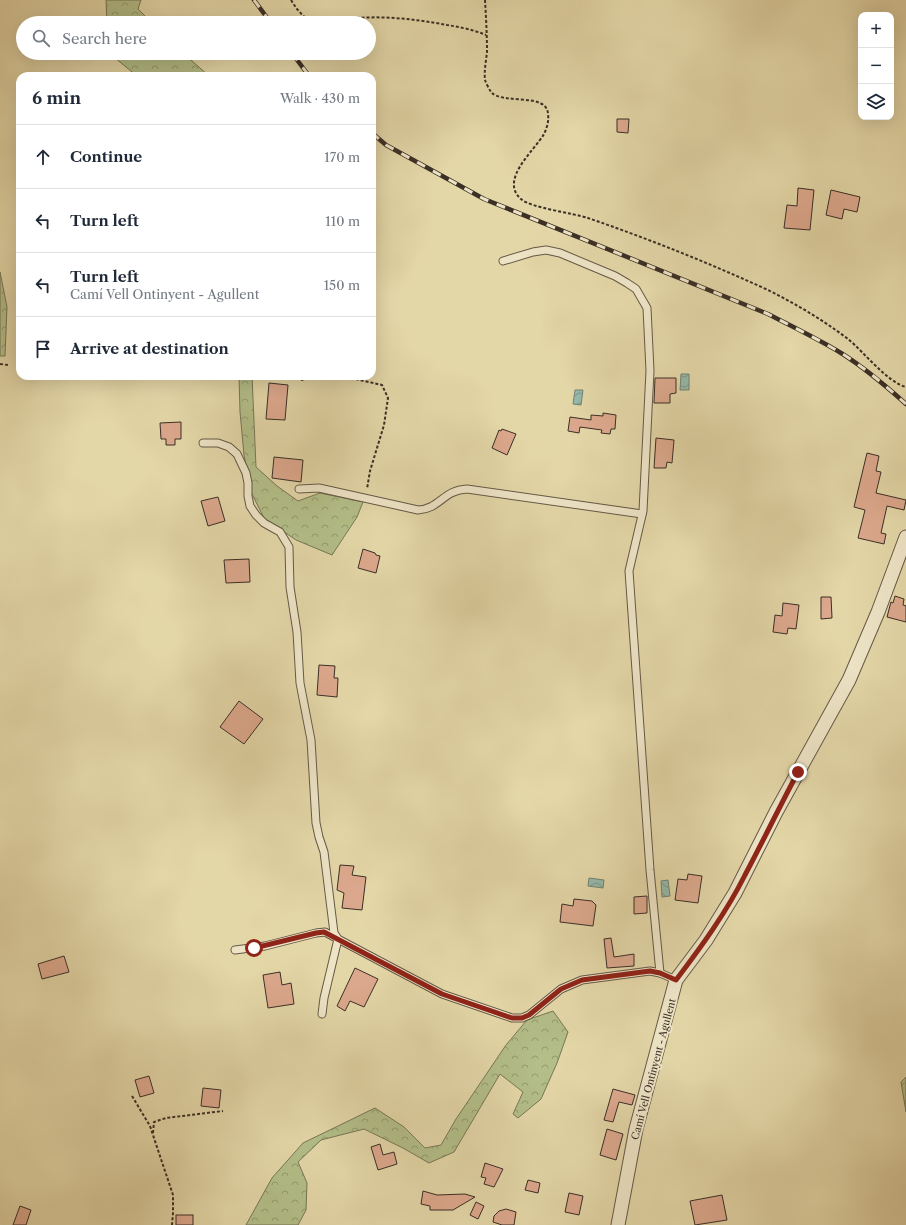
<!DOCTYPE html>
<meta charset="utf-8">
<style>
body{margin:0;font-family:"Libre Caslon Text",serif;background:#f2f2f3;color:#1f2937}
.controls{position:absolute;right:12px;top:12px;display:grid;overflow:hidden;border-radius:8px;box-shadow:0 4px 16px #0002}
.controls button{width:36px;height:36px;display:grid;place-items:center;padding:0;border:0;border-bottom:1px solid #e0e1e3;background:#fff;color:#1f2937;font:20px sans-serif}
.stop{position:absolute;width:12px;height:12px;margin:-9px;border:3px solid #8f2418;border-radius:50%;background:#fff}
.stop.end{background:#8f2418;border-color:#fff;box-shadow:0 1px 4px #0008}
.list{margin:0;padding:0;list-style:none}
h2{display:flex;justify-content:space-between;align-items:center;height:52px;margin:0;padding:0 16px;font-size:17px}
h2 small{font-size:13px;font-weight:400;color:#747a83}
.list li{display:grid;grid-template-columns:26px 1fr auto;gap:12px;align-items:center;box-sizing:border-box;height:64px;padding:0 16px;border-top:1px solid #e0e1e3}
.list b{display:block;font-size:15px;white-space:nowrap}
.list p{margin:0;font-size:13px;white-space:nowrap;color:#747a83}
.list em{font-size:13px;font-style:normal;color:#747a83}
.icon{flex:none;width:22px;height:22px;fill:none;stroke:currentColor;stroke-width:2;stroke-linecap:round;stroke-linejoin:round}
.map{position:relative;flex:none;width:906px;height:1225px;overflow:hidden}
.search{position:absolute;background:#fff;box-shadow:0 4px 16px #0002;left:16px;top:16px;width:360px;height:44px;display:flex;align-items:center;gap:10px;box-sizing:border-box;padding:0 14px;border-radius:22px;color:#747a83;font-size:15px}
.panel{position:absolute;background:#fff;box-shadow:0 4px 16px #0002;left:16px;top:72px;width:360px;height:308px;border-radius:12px}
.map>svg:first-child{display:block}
.forest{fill:url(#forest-crowns);stroke:#777657}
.water{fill:url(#water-waves);stroke:#718275}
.building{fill:#dca88d;stroke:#3b2f26}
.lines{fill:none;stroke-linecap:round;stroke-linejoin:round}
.service-casing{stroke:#655946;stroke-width:9}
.minor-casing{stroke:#655946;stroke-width:15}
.path{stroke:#3b2f26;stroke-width:2;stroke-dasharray:3 2;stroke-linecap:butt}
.service{stroke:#ede4c6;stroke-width:7}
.minor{stroke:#ede4c6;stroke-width:13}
.rail-casing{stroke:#3b2f26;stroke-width:4.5}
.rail{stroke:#ede4c6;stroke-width:3;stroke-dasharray:9;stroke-linecap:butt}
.route{stroke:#8f2418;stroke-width:5}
.labels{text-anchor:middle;stroke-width:4;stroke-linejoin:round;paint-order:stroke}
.street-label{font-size:10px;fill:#3b2f26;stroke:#ede4c6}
</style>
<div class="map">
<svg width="906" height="1225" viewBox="0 0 906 1225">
<defs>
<pattern id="forest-crowns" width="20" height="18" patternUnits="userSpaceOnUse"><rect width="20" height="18" fill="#b3be88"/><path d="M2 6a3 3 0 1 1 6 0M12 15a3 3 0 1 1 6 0" fill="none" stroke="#939b6f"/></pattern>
<pattern id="water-waves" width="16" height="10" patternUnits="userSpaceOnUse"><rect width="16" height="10" fill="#95b9aa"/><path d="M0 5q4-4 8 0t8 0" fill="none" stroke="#7b978a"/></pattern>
</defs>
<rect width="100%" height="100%" fill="#e3d6a7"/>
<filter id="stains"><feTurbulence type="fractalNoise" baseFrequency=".005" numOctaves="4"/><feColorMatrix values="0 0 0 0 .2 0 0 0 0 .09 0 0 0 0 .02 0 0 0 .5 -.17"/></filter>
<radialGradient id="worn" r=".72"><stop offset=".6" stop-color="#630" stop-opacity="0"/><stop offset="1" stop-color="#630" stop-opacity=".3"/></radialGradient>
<g class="forest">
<polygon points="106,0 141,0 138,9 152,23 107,23"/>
<polygon points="109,53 183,53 209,76 137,76"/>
<polygon points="0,272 7,307 5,356 0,356"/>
<polygon points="239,376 252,376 256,467 277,486 298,501 320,493 363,502 357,517 332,555 296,540 264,518 252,494 244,455 240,412"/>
<polygon points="553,1011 568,1032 557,1063 541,1099 518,1118 513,1114 523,1092 500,1074 454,1152 429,1163 403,1148 364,1129 321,1140 298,1162 307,1183 306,1210 298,1225 246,1225 272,1178 303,1143 375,1108 404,1127 425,1148 441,1145 456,1119 506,1045 527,1020"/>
<polygon points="906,1077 906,1112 901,1082"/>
</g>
<g class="water">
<polygon points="681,374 689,374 689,390 680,390"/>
<polygon points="575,390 583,390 581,405 573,404"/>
<polygon points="589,878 604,880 603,888 588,886"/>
<polygon points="668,880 670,896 662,897 661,881"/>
</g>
<g class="building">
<polygon points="617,119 629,119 628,133 617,132"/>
<polygon points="798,188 814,190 810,230 784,228 787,205 797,206"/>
<polygon points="831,190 860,197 857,212 844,209 842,219 826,215"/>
<polygon points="655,378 676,378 676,393 670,394 670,403 654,403"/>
<polygon points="269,383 288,385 285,420 266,419"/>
<polygon points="603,413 616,415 615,429 611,429 610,434 601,433 602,430 580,427 579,433 568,431 570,417 591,420 591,415 603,416"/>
<polygon points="181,422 181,439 175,439 175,445 166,445 166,439 161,439 160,423"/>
<polygon points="502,429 516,434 507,455 492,448 499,430 501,431"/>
<polygon points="656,438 674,440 672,463 667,462 666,468 654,468"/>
<polygon points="867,453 879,456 876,471 881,472 876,493 906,500 904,510 887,506 881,533 886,534 884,544 858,538 865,510 854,507"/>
<polygon points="274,457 303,460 301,482 272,478"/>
<polygon points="218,497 225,521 208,526 201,501"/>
<polygon points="363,549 375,553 376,555 380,556 376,573 358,568"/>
<polygon points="249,559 250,582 226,583 224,560"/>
<polygon points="895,596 904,599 903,605 906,606 906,622 887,617 891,602 893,603"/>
<polygon points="821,597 831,597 832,618 821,619"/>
<polygon points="783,603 799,605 796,629 788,628 787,634 773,632 775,615 782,616"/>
<polygon points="319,665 335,666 334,678 338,678 337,697 317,695"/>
<polygon points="239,701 263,719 244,744 220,727"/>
<polygon points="340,865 354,866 352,875 366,877 362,910 342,908 344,893 337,890"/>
<polygon points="688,874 702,876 698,903 675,900 678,879 687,880"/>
<polygon points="647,896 647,913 634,914 634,897"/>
<polygon points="574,899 592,901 596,905 593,926 560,922 562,904 573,906"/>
<polygon points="611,938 614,957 634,954 634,966 607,968 604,939"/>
<polygon points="64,956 69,972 42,979 38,964"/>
<polygon points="355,968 378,979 364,1007 350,1001 345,1011 337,1006"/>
<polygon points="280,972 282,985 291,983 294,1004 268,1008 263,975"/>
<polygon points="149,1076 154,1093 140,1097 135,1080"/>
<polygon points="203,1088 221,1090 219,1108 201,1106"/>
<polygon points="613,1089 635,1095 632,1105 619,1102 613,1122 604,1120"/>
<polygon points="607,1129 623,1134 616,1160 600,1155"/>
<polygon points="380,1144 383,1155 394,1152 397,1164 378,1170 371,1147"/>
<polygon points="485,1163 503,1169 494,1187 484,1184 486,1178 481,1177"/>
<polygon points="528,1180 540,1183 538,1193 525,1190"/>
<polygon points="423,1191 437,1195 465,1194 475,1197 453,1210 430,1210 430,1206 421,1204"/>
<polygon points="569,1193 583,1196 579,1215 565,1212"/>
<polygon points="722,1195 727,1220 695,1225 690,1201"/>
<polygon points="476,1202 484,1206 478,1219 470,1215"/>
<polygon points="20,1206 31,1210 26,1225 13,1225"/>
<polygon points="506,1209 516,1212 514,1225 502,1225 493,1222 494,1216 499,1211"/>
<rect x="176" y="1215" width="17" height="10"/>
</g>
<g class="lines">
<defs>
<g id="service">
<polyline points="503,261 533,252 546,250 560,253 615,276 627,283 636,289 647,308 650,371 643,511 629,571 650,870 660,973"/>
<polyline points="203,443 218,443 229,447 237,454 246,473 248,483 248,496 250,506 256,515 264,523 280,532 289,547 290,587 297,632 300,683 311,740 316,823 319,837 324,852 334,933 338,939 442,994 512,1018 522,1018 529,1015 561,989 582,980 650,971 660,973 676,980"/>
<path d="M299,489l20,-1 99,22c22,-1 25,-20 49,-21l175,25"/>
<polyline points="235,950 265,946 316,933 325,932 338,939 324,998 322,1014"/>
</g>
<polyline id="minor" points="618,1225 636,1129 676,980 706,940 735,893 776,812 849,680 878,612 906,537"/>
</defs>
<use href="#service" class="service-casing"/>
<use href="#minor" class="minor-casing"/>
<g class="path">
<path d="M291,0c6,10 12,17 22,23"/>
<path d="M485,0c1,17 2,35 2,52 -1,9 -3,19 -2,28 1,3 4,9 6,12 11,13 56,0 57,22 1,7 -1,14 -4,20 -10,17 -45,46 -23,65 10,9 52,14 67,19 61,21 121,45 180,72 28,14 55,30 80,49 16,13 39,43 58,48"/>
<path d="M327,23c35,-10 84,-5 120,2 13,2 27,5 39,10"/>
<polyline points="0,364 8,365"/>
<polyline points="321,376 351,378 382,385 388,398 384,425 370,471 367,489"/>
<polyline points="301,380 320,376"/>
<polyline points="132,1096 150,1126 173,1195 173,1213 172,1225"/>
<polyline points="153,1133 154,1122 166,1118 223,1111"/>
</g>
<use href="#service" class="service"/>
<use href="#minor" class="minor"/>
<defs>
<g id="rail">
<polyline points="254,0 271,23"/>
<polyline points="292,53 309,76"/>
<path d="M372,133l14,12 98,54 284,115c25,13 50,25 73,39 24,15 45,33 65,51"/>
</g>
</defs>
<use href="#rail" class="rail-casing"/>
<use href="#rail" class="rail"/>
</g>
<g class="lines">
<path class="route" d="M254,948l62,-15 8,-1 118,62 70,24h10l7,-3 32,-26 21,-9 68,-9 10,2 16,7c25,-33 50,-67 69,-105 18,-34 35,-69 53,-103"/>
</g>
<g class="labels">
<g class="street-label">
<text transform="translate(653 1069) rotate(-75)" y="4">Camí Vell Ontinyent - Agullent</text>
</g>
</g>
<rect width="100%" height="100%" filter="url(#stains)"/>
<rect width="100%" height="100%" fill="url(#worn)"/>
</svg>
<div class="controls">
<button>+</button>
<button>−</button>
<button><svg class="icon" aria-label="layers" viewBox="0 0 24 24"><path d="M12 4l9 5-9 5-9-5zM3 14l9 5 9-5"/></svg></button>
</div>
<div class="stop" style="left:254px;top:948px"></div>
<div class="stop end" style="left:798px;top:772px"></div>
<div class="search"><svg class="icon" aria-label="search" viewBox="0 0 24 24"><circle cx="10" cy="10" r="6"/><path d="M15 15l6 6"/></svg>Search here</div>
<section class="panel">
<h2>6 min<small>Walk · 430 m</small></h2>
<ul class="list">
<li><svg class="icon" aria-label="ahead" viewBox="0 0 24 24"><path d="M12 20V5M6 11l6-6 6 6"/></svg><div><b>Continue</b></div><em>170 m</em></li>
<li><svg class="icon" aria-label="left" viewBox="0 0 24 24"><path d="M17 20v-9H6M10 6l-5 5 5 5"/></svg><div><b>Turn left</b></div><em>110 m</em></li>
<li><svg class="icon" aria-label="left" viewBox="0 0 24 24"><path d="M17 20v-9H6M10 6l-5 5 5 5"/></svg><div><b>Turn left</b><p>Camí Vell Ontinyent - Agullent</p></div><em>150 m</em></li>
<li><svg class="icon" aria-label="arrive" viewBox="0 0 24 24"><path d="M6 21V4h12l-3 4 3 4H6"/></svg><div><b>Arrive at destination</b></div></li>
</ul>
</section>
</div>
